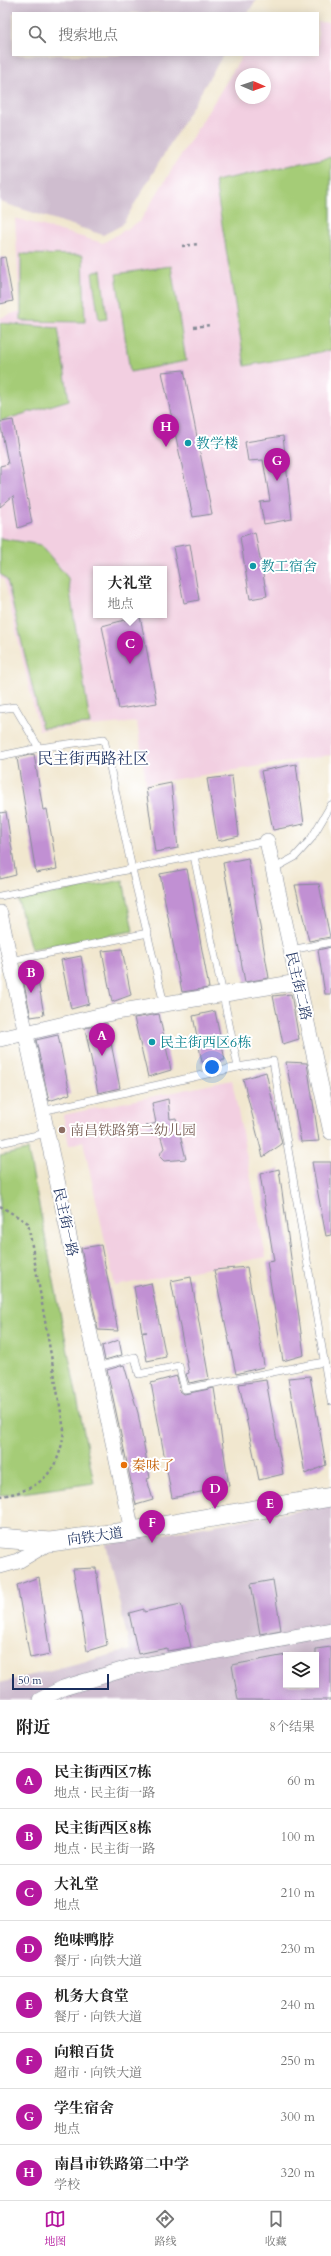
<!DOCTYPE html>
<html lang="zh">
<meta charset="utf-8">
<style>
body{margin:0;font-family:Cardo,"Noto Serif SC",serif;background:#f6f6f6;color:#222}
.controls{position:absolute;right:12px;bottom:12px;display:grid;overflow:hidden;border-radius:0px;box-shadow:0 2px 10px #0003}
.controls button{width:36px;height:36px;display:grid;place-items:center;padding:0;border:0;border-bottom:1px solid #e0e0e0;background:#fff;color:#222;font:20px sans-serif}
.compass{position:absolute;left:235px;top:68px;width:36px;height:36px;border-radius:50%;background:#fff;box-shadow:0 2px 10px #0003;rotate:92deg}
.scale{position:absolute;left:12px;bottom:10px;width:97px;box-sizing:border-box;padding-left:4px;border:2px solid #1b2f5e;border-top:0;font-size:11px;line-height:14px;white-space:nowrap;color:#1b2f5e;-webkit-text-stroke:3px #fff;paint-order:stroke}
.you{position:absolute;left:212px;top:1067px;width:14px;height:14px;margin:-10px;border:3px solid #fff;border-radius:50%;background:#1a73e8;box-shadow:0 0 0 6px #1a73e833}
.badge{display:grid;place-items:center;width:26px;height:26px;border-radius:50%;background:#b5179e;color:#fff;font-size:13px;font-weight:700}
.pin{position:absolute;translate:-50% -33px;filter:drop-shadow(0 1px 2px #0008)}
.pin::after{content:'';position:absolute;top:21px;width:14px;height:12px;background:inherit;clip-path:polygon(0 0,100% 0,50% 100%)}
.popup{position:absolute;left:93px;top:566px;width:74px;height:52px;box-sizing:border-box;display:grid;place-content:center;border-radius:0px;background:#fff;filter:drop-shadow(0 1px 3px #0005);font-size:13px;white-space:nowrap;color:#767676}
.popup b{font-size:15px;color:#222}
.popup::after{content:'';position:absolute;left:50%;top:100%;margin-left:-8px;border:8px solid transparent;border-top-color:#fff}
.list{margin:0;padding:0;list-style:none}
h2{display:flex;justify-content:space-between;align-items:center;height:52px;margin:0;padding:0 16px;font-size:17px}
h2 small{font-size:13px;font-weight:400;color:#767676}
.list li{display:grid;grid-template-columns:26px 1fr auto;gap:12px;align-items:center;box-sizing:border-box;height:56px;padding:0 16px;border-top:1px solid #e0e0e0}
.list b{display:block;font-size:15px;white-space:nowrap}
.list p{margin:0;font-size:13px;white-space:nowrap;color:#767676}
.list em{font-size:13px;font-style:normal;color:#767676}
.icon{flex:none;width:22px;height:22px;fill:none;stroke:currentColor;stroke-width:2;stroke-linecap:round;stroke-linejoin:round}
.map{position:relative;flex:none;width:331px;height:1700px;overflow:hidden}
.search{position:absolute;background:#fff;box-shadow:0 2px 10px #0003;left:12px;right:12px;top:12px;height:44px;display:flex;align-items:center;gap:10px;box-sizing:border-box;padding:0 14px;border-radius:0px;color:#767676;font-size:15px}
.sheet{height:500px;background:#fff}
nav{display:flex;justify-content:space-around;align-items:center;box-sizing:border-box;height:56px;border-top:1px solid #e0e0e0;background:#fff;font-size:11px;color:#767676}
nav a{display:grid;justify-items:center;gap:2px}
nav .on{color:#b5179e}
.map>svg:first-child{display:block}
.built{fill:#f2cfe1;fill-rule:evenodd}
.industrial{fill:#cfbdcf;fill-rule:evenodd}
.green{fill:#a5cc77;stroke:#607e6a}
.building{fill:#c190d3}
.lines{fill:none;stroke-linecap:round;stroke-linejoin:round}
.service-casing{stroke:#868b96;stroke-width:8}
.minor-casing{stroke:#868b96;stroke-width:16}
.tertiary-casing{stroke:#868b96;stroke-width:20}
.path{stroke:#868b96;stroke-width:2.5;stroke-dasharray:3 3;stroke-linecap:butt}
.service{stroke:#fff;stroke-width:7}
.minor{stroke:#fff;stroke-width:15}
.tertiary{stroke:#fff;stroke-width:19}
.culture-dot{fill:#0f9aa8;stroke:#fff;stroke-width:1.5}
.education-dot{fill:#8d6e63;stroke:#fff;stroke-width:1.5}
.food-dot{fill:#e8710a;stroke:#fff;stroke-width:1.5}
.labels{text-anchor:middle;stroke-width:4;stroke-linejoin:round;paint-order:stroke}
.culture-label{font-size:14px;fill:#0d838f;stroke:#fff;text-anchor:start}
.street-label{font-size:14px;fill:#1b2f5e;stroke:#fff}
.education-label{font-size:14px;fill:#785e54;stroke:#fff;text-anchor:start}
.food-label{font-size:14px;fill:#c56008;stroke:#fff;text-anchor:start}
.quarter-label{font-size:16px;fill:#1b2f5e;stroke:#fff}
</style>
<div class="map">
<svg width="331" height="1700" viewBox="0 0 331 1700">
<rect width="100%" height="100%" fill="#fff"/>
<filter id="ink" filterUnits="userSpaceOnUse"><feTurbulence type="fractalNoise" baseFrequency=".025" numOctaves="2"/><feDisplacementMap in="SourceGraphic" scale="8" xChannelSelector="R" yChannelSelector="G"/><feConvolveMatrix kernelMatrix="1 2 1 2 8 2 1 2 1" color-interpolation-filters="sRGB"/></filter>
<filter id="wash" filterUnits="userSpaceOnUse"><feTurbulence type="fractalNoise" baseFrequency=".012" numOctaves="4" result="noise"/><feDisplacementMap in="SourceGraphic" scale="16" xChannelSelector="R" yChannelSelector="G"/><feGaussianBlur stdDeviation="0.9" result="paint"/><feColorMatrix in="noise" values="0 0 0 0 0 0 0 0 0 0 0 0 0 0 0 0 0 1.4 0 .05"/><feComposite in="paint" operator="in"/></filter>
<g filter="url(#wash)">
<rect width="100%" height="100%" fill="#f1e7cf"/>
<g class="built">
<path d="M318,22l13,1v732l-185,29 -9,-62 -98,8 -35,-150 -4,-3v-259l20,-7 -5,-93 88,25 37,-22 103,-166h75zM241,74h24v24h-24zM96,569h68v46h-68z"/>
<polygon points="232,1080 266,1257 115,1286 83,1141 69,1146 63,1115"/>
</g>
<g class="industrial">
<polygon points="0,0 256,0 248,13 13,13 13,55 223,55 122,225 103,235 0,202"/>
<path d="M331,1505v195h-331v-17l130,-33 -24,-106zM286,1655h30v30h-30z"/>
</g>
<g class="green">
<polygon points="331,157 331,350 245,366 215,181"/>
<polygon points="21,254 83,255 85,322 21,321"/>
<polygon points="171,266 186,361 130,372 116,274"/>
<polygon points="101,270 107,319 99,320 92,273"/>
<polygon points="0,323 58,328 69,400 0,421"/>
<polygon points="0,538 41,545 68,578 90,724 42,728 7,580 0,574"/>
<polygon points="123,880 133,931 31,949 18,900"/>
<polygon points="28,1150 94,1483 0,1496 0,1156"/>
</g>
<g id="blocks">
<g class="building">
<polygon points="5,257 13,301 0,304 0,258"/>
<polygon points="184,370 212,514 193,517 162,372"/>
<polygon points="13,420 32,523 18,528 13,496 0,507 0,466 8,464 0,422"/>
<polygon points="283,436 292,519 264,524 260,502 270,501 263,460 248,461 245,442"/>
<polygon points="255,532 267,596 250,599 240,537"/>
<polygon points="190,544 199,600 184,603 173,547"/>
<polygon points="140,616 157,703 119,709 102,626"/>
<polygon points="34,754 43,810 47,809 57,869 36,873 17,758"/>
<polygon points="296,764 304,824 273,830 261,771"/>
<polygon points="232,776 239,836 218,841 207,779"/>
<polygon points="171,783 178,848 155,852 146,788"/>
<polygon points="6,812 16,875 0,879 0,813"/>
<polygon points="248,858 269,978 245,982 223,863"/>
<polygon points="187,869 209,988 182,992 160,874"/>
<polygon points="319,884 330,937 309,941 295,885"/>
<polygon points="331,947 331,994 325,994 318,950"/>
<polygon points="122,949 131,995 112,1002 102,951"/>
<polygon points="81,956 89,1004 71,1009 61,960"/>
<polygon points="36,968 44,1015 31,1017 21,970"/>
<polygon points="291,994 299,1039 283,1044 273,996"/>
<polygon points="215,1011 225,1060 202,1062 193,1016"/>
<polygon points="159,1014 171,1070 148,1077 134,1018"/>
<polygon points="107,1023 120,1088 98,1093 85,1028"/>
<polygon points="58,1035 70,1094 49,1101 36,1040"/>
<polygon points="286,1062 307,1063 319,1141 301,1142"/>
<polygon points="266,1072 282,1144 263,1157 243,1079"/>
<polygon points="168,1099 170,1119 176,1118 186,1159 164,1161 160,1157 161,1152 164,1148 160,1134 146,1126 156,1123 152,1103"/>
<polygon points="312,1162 331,1162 331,1235 326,1236"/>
<polygon points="279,1169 304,1355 283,1361 267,1262 274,1261 260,1174"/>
<polygon points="101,1245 118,1331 98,1330 81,1248"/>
<polygon points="247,1267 264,1365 263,1367 236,1374 214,1270"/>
<polygon points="191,1277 209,1379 189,1383 186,1374 189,1373 171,1281"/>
<polygon points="151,1283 166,1357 147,1361 142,1333 147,1332 142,1332 134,1287"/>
<polygon points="119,1340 122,1355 105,1360 102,1346"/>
<polygon points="124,1365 138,1413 150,1478 147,1479 153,1500 136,1505 107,1370"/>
<polygon points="177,1376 180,1391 184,1394 214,1388 229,1486 172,1498 151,1383"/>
<polygon points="310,1376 326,1465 305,1474 288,1378"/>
<polygon points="266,1380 283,1474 259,1480 239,1384"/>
<polygon points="96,1568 107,1645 87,1651 73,1569"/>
<polygon points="39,1577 50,1654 30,1658 17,1585"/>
<polygon points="273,1580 281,1630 260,1634 251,1584"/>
<polygon points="181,1604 191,1647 167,1651 167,1648 138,1654 129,1613 144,1609 144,1612"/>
<polygon points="331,1647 331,1700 238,1700 232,1665 286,1655 286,1685 316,1685 316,1649"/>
</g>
</g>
</g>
<g filter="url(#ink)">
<use href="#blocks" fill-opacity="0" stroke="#868b96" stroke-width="1"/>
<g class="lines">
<defs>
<g id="service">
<polyline points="0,709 15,707 39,748"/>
<polyline points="0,756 39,748 104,739 132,869 164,1004"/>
<polyline points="273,869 295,857 311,839 331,805"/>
<polyline points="0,896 267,841"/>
<polyline points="291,950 331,942"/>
<polyline points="10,961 148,933"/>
<polyline points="238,1067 273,1061 331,1401"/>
<polyline points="42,1111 238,1067 194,856"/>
<polyline points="0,1143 47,1133"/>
<polyline points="97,1367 135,1357 139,1374 179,1366 185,1389 324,1362"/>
</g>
<g id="minor">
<polyline points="267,841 331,1132"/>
<polyline points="0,913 132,1531"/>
<polyline points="0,1039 116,1012 298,982"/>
<polyline points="0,1566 18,1561 50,1542"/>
<polyline points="40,1700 63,1688 132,1667 331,1630"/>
</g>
<polyline id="tertiary" points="0,1538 50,1542 132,1531 331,1497"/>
</defs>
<use href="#service" class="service-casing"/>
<use href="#minor" class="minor-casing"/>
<use href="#tertiary" class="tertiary-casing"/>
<g class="path">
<polyline points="182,246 199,244"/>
<polyline points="194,327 210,325"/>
<path d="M0,1206l28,17 36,207c-4,41 -24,61 -64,66"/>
</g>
<use href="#service" class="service"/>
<use href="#minor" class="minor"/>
<use href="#tertiary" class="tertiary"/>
</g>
</g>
<g class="culture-dot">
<circle cx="188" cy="443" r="4"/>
<circle cx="253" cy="566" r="4"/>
<circle cx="152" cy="1042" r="4"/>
</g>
<circle class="education-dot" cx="62" cy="1130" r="4"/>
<circle class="food-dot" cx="124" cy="1465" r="4"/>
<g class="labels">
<g class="culture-label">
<text x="196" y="448">教学楼</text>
<text x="261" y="571">教工宿舍</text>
<text x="160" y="1047">民主街西区6栋</text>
</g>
<g class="street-label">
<text transform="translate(299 986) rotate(77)" y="5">民主街二路</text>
<text transform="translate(66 1222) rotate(78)" y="5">民主街一路</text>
<text transform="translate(95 1536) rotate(-8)" y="5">向铁大道</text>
</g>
<g class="education-label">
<text x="70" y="1135">南昌铁路第二幼儿园</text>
</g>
<g class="food-label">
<text x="132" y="1470">秦味了</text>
</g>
<g class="quarter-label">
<text x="93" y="764">民主街西路社区</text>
</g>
</g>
</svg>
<div class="controls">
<button><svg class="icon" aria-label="layers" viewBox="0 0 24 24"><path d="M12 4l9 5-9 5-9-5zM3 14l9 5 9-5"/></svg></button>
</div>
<svg class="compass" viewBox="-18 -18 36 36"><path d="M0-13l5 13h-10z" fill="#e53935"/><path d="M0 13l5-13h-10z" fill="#767676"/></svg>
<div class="scale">50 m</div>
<div class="you"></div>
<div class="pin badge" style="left:102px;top:1056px">A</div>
<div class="pin badge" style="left:31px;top:993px">B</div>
<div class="pin badge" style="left:130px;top:664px">C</div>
<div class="popup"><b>大礼堂</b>地点</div>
<div class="pin badge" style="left:215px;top:1509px">D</div>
<div class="pin badge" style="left:270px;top:1524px">E</div>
<div class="pin badge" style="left:152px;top:1543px">F</div>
<div class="pin badge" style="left:277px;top:481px">G</div>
<div class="pin badge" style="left:166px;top:447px">H</div>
<div class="search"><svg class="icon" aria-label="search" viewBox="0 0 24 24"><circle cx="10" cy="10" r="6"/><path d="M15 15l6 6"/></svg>搜索地点</div>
</div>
<section class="sheet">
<h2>附近<small>8个结果</small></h2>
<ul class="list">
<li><span class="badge">A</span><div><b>民主街西区7栋</b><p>地点 · 民主街一路</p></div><em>60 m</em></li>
<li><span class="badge">B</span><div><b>民主街西区8栋</b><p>地点 · 民主街一路</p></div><em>100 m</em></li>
<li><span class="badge">C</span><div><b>大礼堂</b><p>地点</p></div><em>210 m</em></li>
<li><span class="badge">D</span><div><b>绝味鸭脖</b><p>餐厅 · 向铁大道</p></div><em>230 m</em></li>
<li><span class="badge">E</span><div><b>机务大食堂</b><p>餐厅 · 向铁大道</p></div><em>240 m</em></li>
<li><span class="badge">F</span><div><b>向粮百货</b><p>超市 · 向铁大道</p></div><em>250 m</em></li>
<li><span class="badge">G</span><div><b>学生宿舍</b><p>地点</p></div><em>300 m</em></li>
<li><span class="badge">H</span><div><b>南昌市铁路第二中学</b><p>学校</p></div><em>320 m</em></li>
</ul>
</section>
<nav>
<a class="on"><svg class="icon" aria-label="map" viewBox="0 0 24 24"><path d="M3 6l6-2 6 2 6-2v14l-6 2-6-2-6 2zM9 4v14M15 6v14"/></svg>地图</a>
<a><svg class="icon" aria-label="directions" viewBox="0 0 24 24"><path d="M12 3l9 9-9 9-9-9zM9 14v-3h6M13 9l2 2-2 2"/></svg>路线</a>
<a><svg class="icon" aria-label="saved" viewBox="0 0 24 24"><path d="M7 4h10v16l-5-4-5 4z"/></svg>收藏</a>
</nav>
